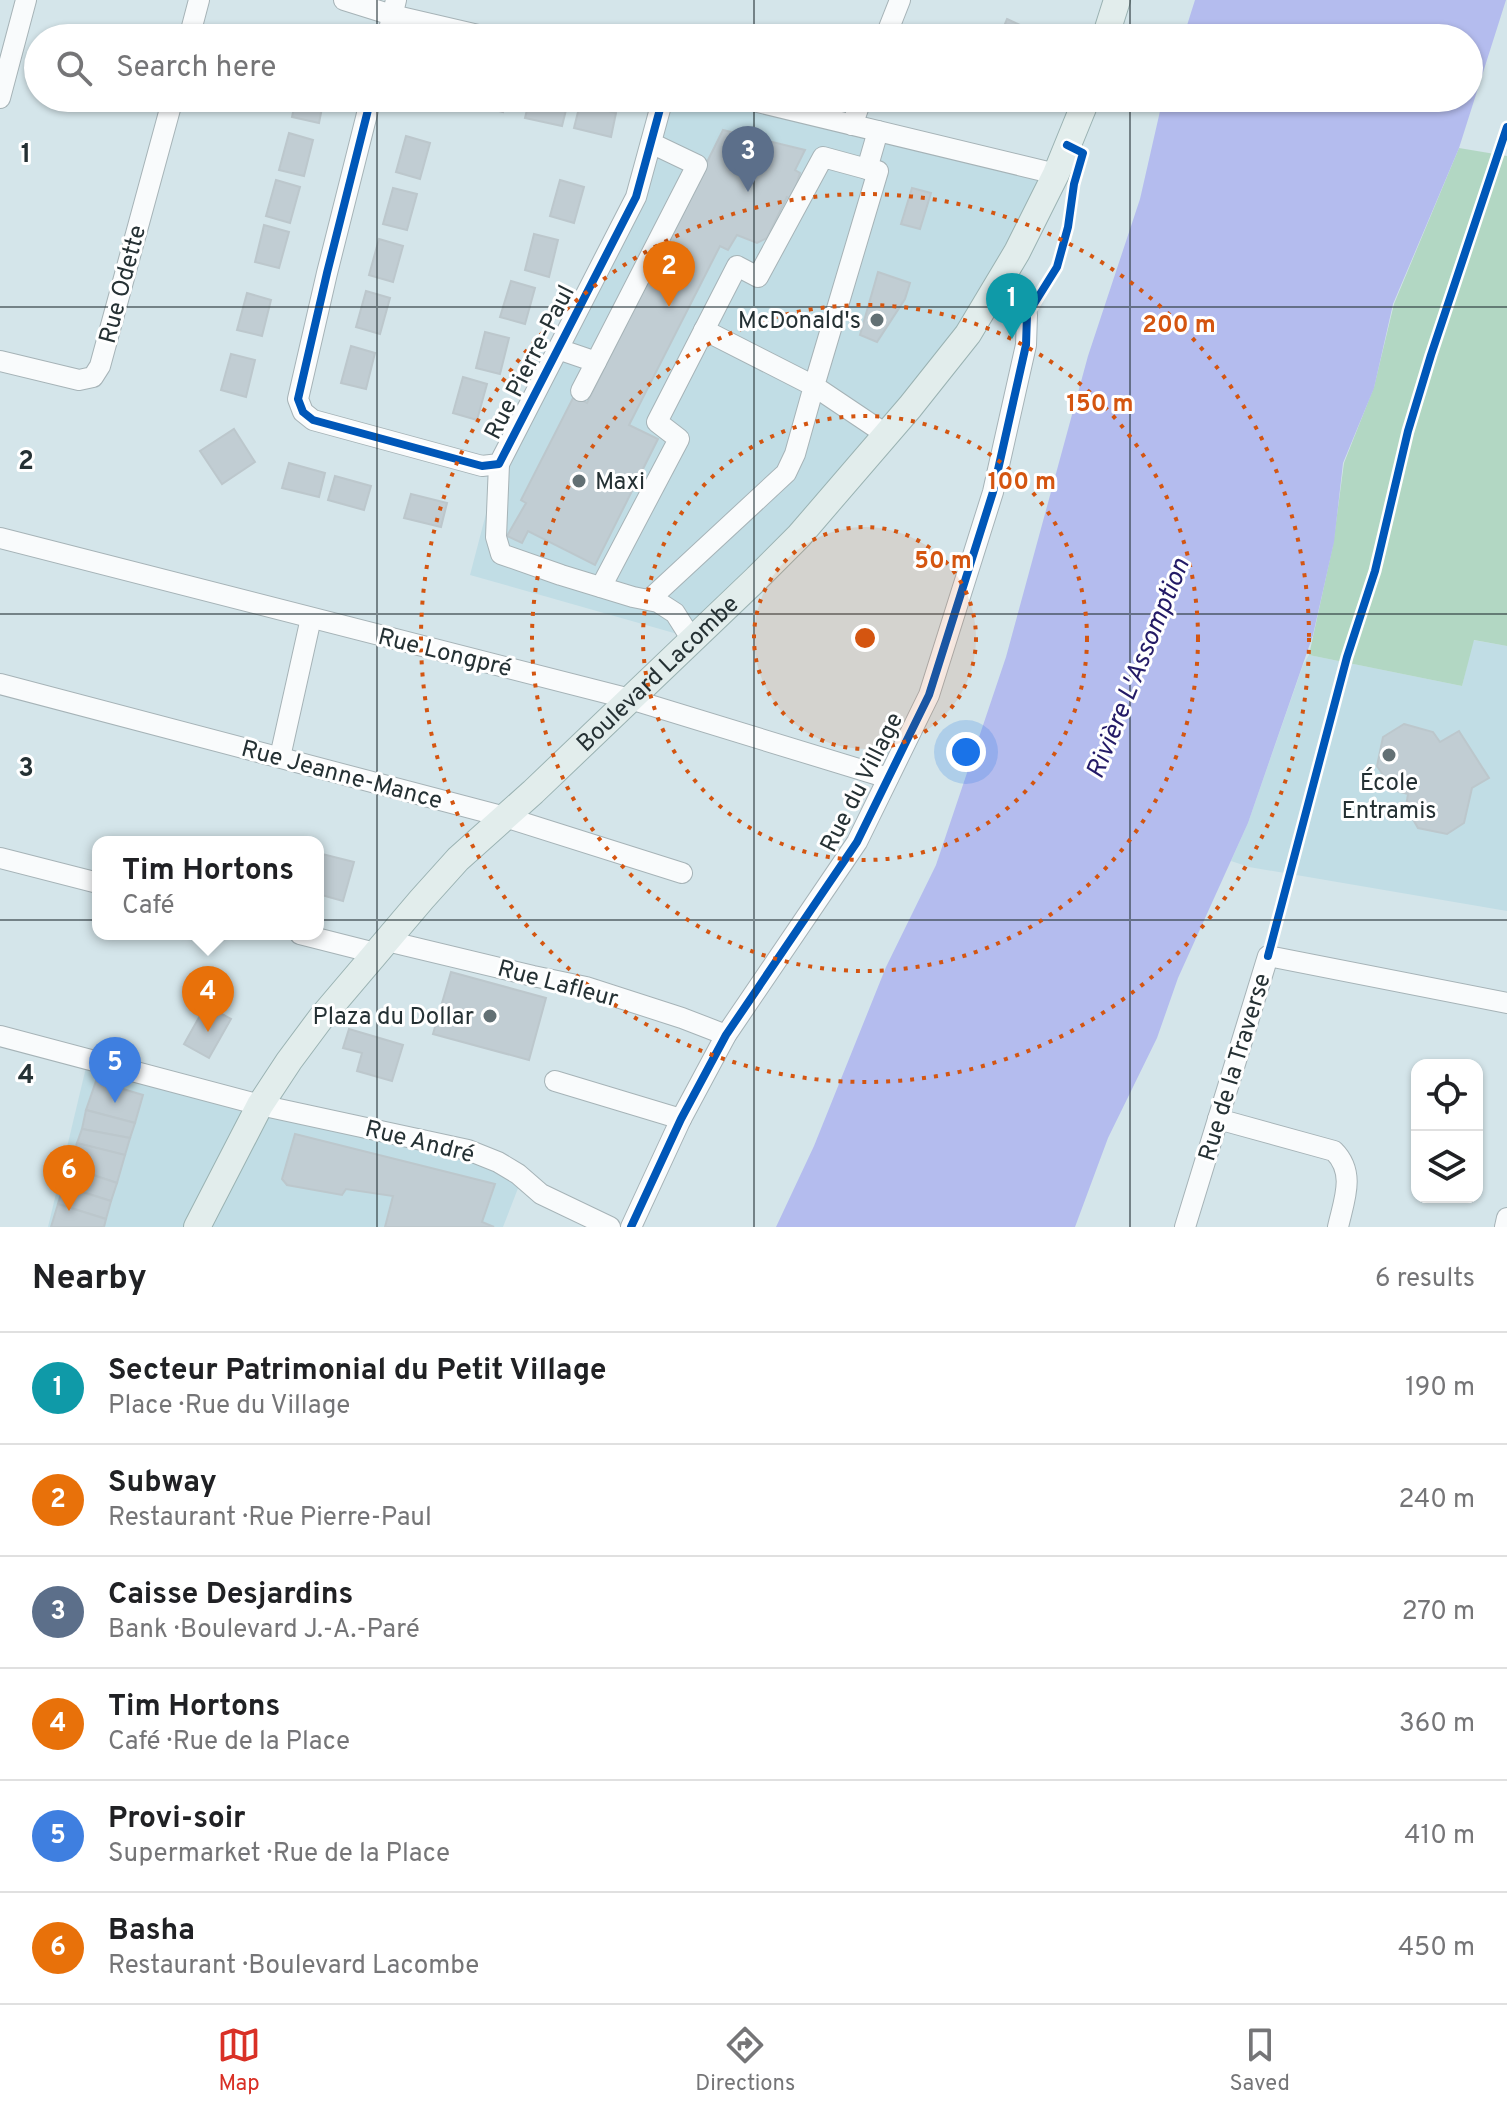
<!DOCTYPE html>
<meta charset="utf-8">
<style>
body{margin:0;font-family:Overpass,sans-serif;background:#f2f2f2;color:#202124}
.controls{position:absolute;right:24px;bottom:24px;display:grid;overflow:hidden;border-radius:16px;box-shadow:0 2px 6px #0004}
.controls button{width:72px;height:72px;display:grid;place-items:center;padding:0;border:0;border-bottom:2px solid #e0e0e0;background:#fff;color:#202124;font:40px sans-serif}
.you{position:absolute;left:966px;top:752px;width:28px;height:28px;margin:-20px;border:6px solid #fff;border-radius:50%;background:#1a73e8;box-shadow:0 0 0 12px #1a73e833}
.badge{display:grid;place-items:center;width:52px;height:52px;border-radius:50%;background:#d93025;color:#fff;font-size:26px;font-weight:700}
.pin{position:absolute;translate:-50% -66px;filter:drop-shadow(0 2px 4px #0008)}
.pin::after{content:'';position:absolute;top:42px;width:28px;height:24px;background:inherit;clip-path:polygon(0 0,100% 0,50% 100%)}
.popup{position:absolute;left:92px;top:836px;width:232px;height:104px;box-sizing:border-box;display:grid;place-content:center;border-radius:16px;background:#fff;filter:drop-shadow(0 2px 6px #0005);font-size:26px;white-space:nowrap;color:#757577}
.popup b{font-size:30px;color:#202124}
.popup::after{content:'';position:absolute;left:50%;top:100%;margin-left:-16px;border:16px solid transparent;border-top-color:#fff}
.list{margin:0;padding:0;list-style:none}
h2{display:flex;justify-content:space-between;align-items:center;height:104px;margin:0;padding:0 32px;font-size:34px}
h2 small{font-size:26px;font-weight:400;color:#757577}
.list li{display:grid;grid-template-columns:52px 1fr auto;gap:24px;align-items:center;box-sizing:border-box;height:112px;padding:0 32px;border-top:2px solid #e0e0e0}
.list b{display:block;font-size:30px;white-space:nowrap}
.list p{margin:0;font-size:26px;white-space:nowrap;color:#757577}
.list em{font-size:26px;font-style:normal;color:#757577}
.icon{flex:none;width:44px;height:44px;fill:none;stroke:currentColor;stroke-width:2;stroke-linecap:round;stroke-linejoin:round}
.map{position:relative;flex:none;width:1507px;height:1227px;overflow:hidden}
.search{position:absolute;background:#fff;box-shadow:0 2px 6px #0004;left:24px;right:24px;top:24px;height:88px;display:flex;align-items:center;gap:20px;box-sizing:border-box;padding:0 28px;border-radius:44px;color:#757577;font-size:30px}
.sheet{height:776px;background:#fff}
nav{display:flex;justify-content:space-around;align-items:center;box-sizing:border-box;height:112px;border-top:2px solid #e0e0e0;background:#fff;font-size:22px;color:#757577}
nav a{display:grid;justify-items:center;gap:4px}
nav .on{color:#d93025}
.map>svg:first-child{display:block}
.built{fill:#c1dde5}
.green{fill:#b2d7c3}
.water{fill:#b4bcee}
.building{fill:#c1cdd3;stroke:#bcc7cc;stroke-width:2}
.lines{fill:none;stroke-linecap:round;stroke-linejoin:round}
.minor-casing{stroke:#a6b3b7;stroke-width:22}
.major-casing{stroke:#9ab2b2;stroke-width:28}
.minor{stroke:#f9fbfc;stroke-width:20}
.major{stroke:#e2edec;stroke-width:26}
.cycleway-casing{stroke:#fff;stroke-width:13}
.cycleway{stroke:#0057b8;stroke-width:8}
.grid{fill:none;stroke:#253134;stroke-width:2;stroke-opacity:0.55}
.ring{fill:none;stroke:#d45510;stroke-width:4;stroke-dasharray:4 8}
.poi-dot{fill:#627074;stroke:#fff;stroke-width:3}
.labels{text-anchor:middle;stroke-width:6;stroke-linejoin:round;paint-order:stroke}
.street-label{font-size:24px;fill:#253134;stroke:#fff}
.poi-label{font-size:24px;fill:#253134;stroke:#fff;text-anchor:end}
.water-label{font-size:26px;font-style:italic;fill:#231a66;stroke:#fff}
.grid-label{font-size:26px;text-anchor:middle;font-weight:bold;fill:#253134;stroke:#fff;stroke-width:6;stroke-linejoin:round;paint-order:stroke}
.centre{fill:#d45510;stroke:#fff;stroke-width:4}
.ring-label{font-size:24px;text-anchor:middle;font-weight:bold;fill:#d45510;stroke:#fff;stroke-width:6;stroke-linejoin:round;paint-order:stroke}
</style>
<div class="map">
<svg width="1507" height="1227" viewBox="0 0 1507 1227">
<rect width="100%" height="100%" fill="#d4e5ea"/>
<g class="built">
<polygon points="663,98 740,98 1056,174 904,415 681,635 470,575 499,464 636,197"/>
<polygon points="1473,640 1507,646 1507,911 1249,867 1231,861 1248,823 1303,665 1309,655 1462,686"/>
<polygon points="88,1059 436,1142 522,1178 503,1227 48,1227"/>
</g>
<polygon class="green" points="1459,148 1507,156 1507,646 1474,640 1462,686 1309,655 1333,545 1344,463 1374,387 1394,304"/>
<polygon class="water" points="1195,0 1506,0 1459,148 1393,304 1374,388 1343,463 1334,542 1313,635 1248,823 1178,978 1157,1038 1108,1138 1075,1227 776,1227 814,1146 886,967 936,865 1006,657 1088,356 1140,199 1163,98 1469,98 1469,38 1183,38"/>
<g class="building">
<polygon points="1007,19 1048,38 999,38"/>
<polygon points="296,98 324,98 319,123 292,117"/>
<polygon points="468,98 506,98 503,112 466,103"/>
<polygon points="530,98 552,98 568,102 562,126 525,118"/>
<polygon points="580,104 616,113 611,137 574,128"/>
<polygon points="723,130 805,150 795,170 800,173 792,200 787,197 767,238 757,243 737,235 728,250 720,246 629,425 658,439 595,565 528,531 522,543 507,536 526,503 521,500 574,396 587,403"/>
<polygon points="289,133 313,140 304,176 279,170"/>
<polygon points="406,136 430,143 420,179 396,172"/>
<polygon points="276,180 300,187 290,223 266,216"/>
<polygon points="560,180 584,187 574,223 550,216"/>
<polygon points="393,188 417,194 407,230 383,224"/>
<polygon points="912,188 931,193 920,229 901,224"/>
<polygon points="264,225 289,232 279,268 255,262"/>
<polygon points="534,234 558,240 549,277 525,270"/>
<polygon points="379,239 403,246 393,282 369,275"/>
<polygon points="878,272 910,283 905,299 877,342 860,335"/>
<polygon points="511,281 535,288 525,324 500,317"/>
<polygon points="366,291 390,298 380,334 356,327"/>
<polygon points="247,293 271,300 262,336 237,330"/>
<polygon points="485,332 509,338 500,374 476,368"/>
<polygon points="351,346 375,353 366,389 341,383"/>
<polygon points="231,354 255,360 246,397 221,390"/>
<polygon points="463,377 487,384 477,420 453,413"/>
<polygon points="234,429 255,462 222,484 200,451"/>
<polygon points="289,463 325,473 319,497 282,488"/>
<polygon points="335,476 371,486 364,510 328,500"/>
<polygon points="411,494 447,503 441,527 404,518"/>
<polygon points="1404,724 1433,732 1440,742 1459,731 1489,778 1472,788 1464,823 1447,834 1418,828 1406,807 1408,794 1393,790 1377,766 1383,737"/>
<polygon points="318,853 354,862 343,901 318,894"/>
<polygon points="451,972 546,998 529,1060 433,1034"/>
<polygon points="206,1005 231,1019 209,1058 184,1044"/>
<polygon points="349,1029 403,1045 392,1081 357,1071 362,1053 343,1048"/>
<polygon points="96,1081 143,1095 135,1123 86,1110"/>
<polygon points="86,1110 135,1123 130,1138 82,1129"/>
<polygon points="82,1129 130,1138 125,1155 77,1143"/>
<polygon points="295,1134 495,1184 482,1222 494,1227 385,1227 393,1196 346,1189 342,1195 287,1185 282,1179"/>
<polygon points="77,1143 125,1155 117,1183 69,1167"/>
<polygon points="69,1167 117,1183 111,1201 63,1186"/>
<polygon points="63,1186 111,1201 106,1219 58,1204"/>
<polygon points="58,1204 106,1219 104,1227 51,1227"/>
</g>
<g class="lines">
<defs>
<g id="minor">
<polyline points="344,0 392,15 491,38"/>
<polyline points="189,38 199,0"/>
<polyline points="387,38 396,0"/>
<polyline points="885,38 900,0"/>
<polyline points="0,98 26,0"/>
<polyline points="371,98 327,273 298,399 303,412 313,420 482,466 499,464 636,197 663,98"/>
<polyline points="741,98 1056,174"/>
<polyline points="852,125 862,98"/>
<polyline points="878,131 867,169 878,171 814,386 887,435"/>
<polyline points="558,349 596,362 697,165 651,143"/>
<polyline points="0,361 79,380 93,377 100,366 173,98"/>
<polyline points="581,391 596,362"/>
<polyline points="499,464 496,537 501,554 561,575 633,597 658,602 675,613 692,640"/>
<polyline points="0,538 630,699 888,778"/>
<polyline points="601,587 679,439 657,422 737,266 758,277 823,157 867,169"/>
<polyline points="649,600 786,473 795,454 814,386 704,330"/>
<polyline points="0,684 505,817 682,873"/>
<polyline points="280,757 311,618"/>
<polyline points="0,858 98,883"/>
<polyline points="300,934 375,953"/>
<polyline points="387,941 533,976 586,987 682,1018 726,1035"/>
<polyline points="0,1036 260,1105 468,1150 498,1162 518,1174 541,1194 610,1227"/>
<polyline points="555,1081 681,1119"/>
<path d="M1218,1119l116,32c22,22 10,49 4,76"/>
<polyline points="631,1227 681,1119 726,1035 857,842 929,695 993,492 1026,345 1027,315 998,281"/>
<polyline points="1185,1227 1268,956 1507,1003"/>
<polyline points="1505,1227 1507,1218"/>
</g>
<g id="major">
<polyline points="1105,38 1117,0"/>
<path id="s1" d="M197,1227l63,-122 29,-44 32,-43 101,-119 36,-40 75,-67 224,-214 42,-42 111,-129 58,-73 49,-82 39,-78 31,-76"/>
</g>
</defs>
<use href="#minor" class="minor-casing"/>
<use href="#major" class="major-casing"/>
<use href="#minor" class="minor"/>
<use href="#major" class="major"/>
<defs>
<g id="cycleway">
<polyline points="371,98 327,273 298,399 303,412 313,420 482,466 499,464 636,197 663,98"/>
<polyline points="1268,956 1347,657 1375,571 1408,431 1431,355 1507,127"/>
<polyline points="631,1227 681,1119 726,1035 857,842 929,695 993,492 1026,345 1027,315 1057,267 1068,227 1074,184 1083,153 1067,145"/>
</g>
</defs>
<use href="#cycleway" class="cycleway-casing"/>
<use href="#cycleway" class="cycleway"/>
</g>
<path class="grid" d="M377,0v38M754,0v38M1130,0v38M377,98v1129M754,98v1129M1130,98v1129M0,307h1507M0,614h1507M0,920h1507"/>
<circle cx="865" cy="638" r="111" fill="#d45510" fill-opacity=".12"/>
<g class="ring">
<circle cx="865" cy="638" r="111"/>
<circle cx="865" cy="638" r="222"/>
<circle cx="865" cy="638" r="333"/>
<circle cx="865" cy="638" r="444"/>
</g>
<g class="poi-dot">
<circle cx="877" cy="320" r="8"/>
<circle cx="579" cy="481" r="8"/>
<circle cx="1389" cy="755" r="8"/>
<circle cx="490" cy="1016" r="8"/>
</g>
<g class="labels">
<g class="street-label">
<text transform="translate(122 284) rotate(-75)" y="8">Rue Odette</text>
<text transform="translate(529 362) rotate(-63)" y="8">Rue Pierre-Paul</text>
<text transform="translate(445 652) rotate(14)" y="8">Rue Longpré</text>
<text dy="8" stroke="none"><textPath href="#s1" startOffset="726">Boulevard Lacombe</textPath></text>
<text transform="translate(342 774) rotate(15)" y="8">Rue Jeanne-Mance</text>
<text transform="translate(861 782) rotate(-63)" y="8">Rue du Village</text>
<text transform="translate(558 983) rotate(15)" y="8">Rue Lafleur</text>
<text transform="translate(1234 1067) rotate(-73)" y="8">Rue de la Traverse</text>
<text transform="translate(420 1141) rotate(14)" y="8">Rue André</text>
</g>
<g class="poi-label">
<text x="861" y="328">McDonald's</text>
<text x="595" y="489" text-anchor="start">Maxi</text>
<text x="1389" y="790" text-anchor="middle">École<tspan x="1389" dy="28">Entramis</tspan></text>
<text x="474" y="1024">Plaza du Dollar</text>
</g>
<g class="water-label">
<text transform="translate(1137 668) rotate(-68)" y="9">Rivière L'Assomption</text>
</g>
</g>
<g class="grid-label">
<text x="26" y="162">1</text>
<text x="26" y="469">2</text>
<text x="26" y="776">3</text>
<text x="26" y="1083">4</text>
</g>
<circle cx="865" cy="638" r="12" class="centre"/>
<g class="ring-label">
<text x="1179" y="332">200 m</text>
<text x="1100" y="411">150 m</text>
<text x="1022" y="489">100 m</text>
<text x="943" y="568">50 m</text>
</g>
</svg>
<div class="controls">
<button><svg class="icon" aria-label="locate" viewBox="0 0 24 24"><circle cx="12" cy="12" r="6"/><path d="M12 2v4M12 18v4M2 12h4M18 12h4"/></svg></button>
<button><svg class="icon" aria-label="layers" viewBox="0 0 24 24"><path d="M12 4l9 5-9 5-9-5zM3 14l9 5 9-5"/></svg></button>
</div>
<div class="you"></div>
<div class="pin badge" style="left:1012px;top:339px;background:#0f9aa8">1</div>
<div class="pin badge" style="left:669px;top:307px;background:#e8710a">2</div>
<div class="pin badge" style="left:748px;top:192px;background:#5c6f8a">3</div>
<div class="pin badge" style="left:208px;top:1032px;background:#e8710a">4</div>
<div class="popup"><b>Tim Hortons</b>Café</div>
<div class="pin badge" style="left:115px;top:1103px;background:#3f7fe0">5</div>
<div class="pin badge" style="left:69px;top:1211px;background:#e8710a">6</div>
<div class="search"><svg class="icon" aria-label="search" viewBox="0 0 24 24"><circle cx="10" cy="10" r="6"/><path d="M15 15l6 6"/></svg>Search here</div>
</div>
<section class="sheet">
<h2>Nearby<small>6 results</small></h2>
<ul class="list">
<li><span class="badge" style="background:#0f9aa8">1</span><div><b>Secteur Patrimonial du Petit Village</b><p>Place · Rue du Village</p></div><em>190 m</em></li>
<li><span class="badge" style="background:#e8710a">2</span><div><b>Subway</b><p>Restaurant · Rue Pierre-Paul</p></div><em>240 m</em></li>
<li><span class="badge" style="background:#5c6f8a">3</span><div><b>Caisse Desjardins</b><p>Bank · Boulevard J.-A.-Paré</p></div><em>270 m</em></li>
<li><span class="badge" style="background:#e8710a">4</span><div><b>Tim Hortons</b><p>Café · Rue de la Place</p></div><em>360 m</em></li>
<li><span class="badge" style="background:#3f7fe0">5</span><div><b>Provi-soir</b><p>Supermarket · Rue de la Place</p></div><em>410 m</em></li>
<li><span class="badge" style="background:#e8710a">6</span><div><b>Basha</b><p>Restaurant · Boulevard Lacombe</p></div><em>450 m</em></li>
</ul>
</section>
<nav>
<a class="on"><svg class="icon" aria-label="map" viewBox="0 0 24 24"><path d="M3 6l6-2 6 2 6-2v14l-6 2-6-2-6 2zM9 4v14M15 6v14"/></svg>Map</a>
<a><svg class="icon" aria-label="directions" viewBox="0 0 24 24"><path d="M12 3l9 9-9 9-9-9zM9 14v-3h6M13 9l2 2-2 2"/></svg>Directions</a>
<a><svg class="icon" aria-label="saved" viewBox="0 0 24 24"><path d="M7 4h10v16l-5-4-5 4z"/></svg>Saved</a>
</nav>
